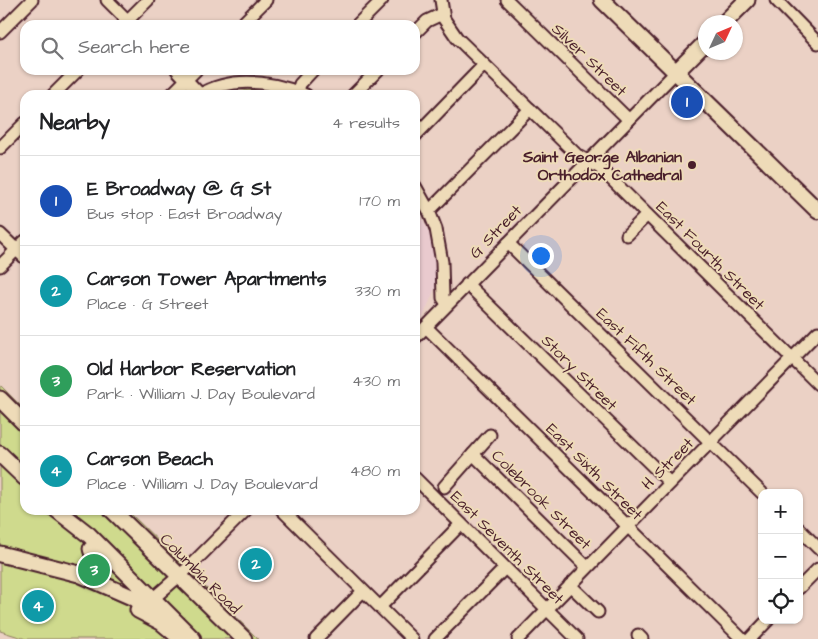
<!DOCTYPE html>
<meta charset="utf-8">
<style>
body{margin:0;font-family:"Architects Daughter",sans-serif;background:#f6f6f6;color:#202124}
.controls{position:absolute;right:15px;bottom:15px;display:grid;overflow:hidden;border-radius:10px;box-shadow:0 1px 4px #0004}
.controls button{width:45px;height:45px;display:grid;place-items:center;padding:0;border:0;border-bottom:1px solid #e0e0e0;background:#fff;color:#202124;font:25px sans-serif}
.compass{position:absolute;left:698px;top:15px;width:45px;height:45px;border-radius:50%;background:#fff;box-shadow:0 1px 4px #0004;rotate:46deg}
.you{position:absolute;left:540px;top:255px;width:18px;height:18px;margin:-12px;border:4px solid #fff;border-radius:50%;background:#1a73e8;box-shadow:0 0 0 8px #1a73e833}
.badge{display:grid;place-items:center;width:32px;height:32px;border-radius:50%;background:#db2777;color:#fff;font-size:16px;font-weight:700}
.pin{position:absolute;translate:-50% -50%;border:2px solid #fff;box-shadow:0 1px 5px #0006}
.list{margin:0;padding:0;list-style:none}
h2{display:flex;justify-content:space-between;align-items:center;height:65px;margin:0;padding:0 20px;font-size:21px}
h2 small{font-size:16px;font-weight:400;color:#757577}
.list li{display:grid;grid-template-columns:32px 1fr auto;gap:15px;align-items:center;box-sizing:border-box;height:90px;padding:0 20px;border-top:1px solid #e0e0e0}
.list b{display:block;font-size:19px;white-space:nowrap}
.list p{margin:0;font-size:16px;white-space:nowrap;color:#757577}
.list em{font-size:16px;font-style:normal;color:#757577}
.icon{flex:none;width:28px;height:28px;fill:none;stroke:currentColor;stroke-width:2;stroke-linecap:round;stroke-linejoin:round}
.map{position:relative;flex:none;width:818px;height:639px;overflow:hidden}
.search{position:absolute;background:#fff;box-shadow:0 1px 4px #0004;left:20px;top:20px;width:400px;height:55px;display:flex;align-items:center;gap:12px;box-sizing:border-box;padding:0 18px;border-radius:15px;color:#757577;font-size:19px}
.panel{position:absolute;background:#fff;box-shadow:0 1px 4px #0004;left:20px;top:90px;width:400px;height:425px;border-radius:15px}
.map>svg:first-child{display:block}
.built{fill:#e9cace}
.green{fill:#cfda8d;stroke:#8c7c5c}
.lines{fill:none;stroke-linecap:round;stroke-linejoin:round}
.minor-casing{stroke:#4a1f2b;stroke-width:15}
.major-casing{stroke:#4a1f2b;stroke-width:19}
.minor{stroke:#eedbb8;stroke-width:11}
.major{stroke:#eedbb8;stroke-width:15}
.poi-dot{fill:#4a1f2b;stroke:#eedbb8;stroke-width:2}
.labels{text-anchor:middle;stroke-width:4;stroke-linejoin:round;paint-order:stroke}
.street-label{font-size:16px;fill:#4a1f2b;stroke:#eedbb8}
.poi-label{font-size:16px;font-weight:bold;fill:#4a1f2b;stroke:#eedbb8;text-anchor:end}
</style>
<div class="map">
<svg width="818" height="639" viewBox="0 0 818 639">
<rect width="100%" height="100%" fill="#ebd1c5"/>
<filter id="ink" filterUnits="userSpaceOnUse"><feTurbulence type="fractalNoise" baseFrequency=".02" numOctaves="2"/><feDisplacementMap in="SourceGraphic" scale="10" xChannelSelector="R" yChannelSelector="G"/><feConvolveMatrix kernelMatrix="1 2 1 2 8 2 1 2 1" color-interpolation-filters="sRGB"/></filter>
<g filter="url(#ink)">
<polygon class="built" points="415,203 432,239 437,261 436,286 423,317 415,324"/>
<g class="green">
<polygon points="249,90 279,95 221,95"/>
<polygon points="0,385 25,410 25,510 127,510 258,639 26,639 0,631"/>
</g>
<g class="lines">
<defs>
<g id="minor">
<polyline points="107,0 132,25"/>
<polyline points="441,0 444,19 457,38 577,155 600,168 818,384"/>
<polyline points="507,0 629,120"/>
<polyline points="776,0 818,43"/>
<polyline points="123,25 148,0"/>
<polyline points="241,25 266,0"/>
<polyline points="357,25 382,0"/>
<polyline points="0,32 32,0"/>
<polyline points="415,33 427,21 442,14"/>
<polyline points="177,70 200,94"/>
<polyline points="298,92 300,84 313,70"/>
<polyline points="53,95 78,70"/>
<polyline points="171,95 196,70"/>
<path d="M199,95c34,-20 72,-14 107,0"/>
<polyline points="353,95 378,70"/>
<polyline points="415,136 484,65"/>
<polyline points="0,148 25,123"/>
<polyline points="415,186 429,211 436,229 442,262 443,298 447,304"/>
<polyline points="429,211 530,109"/>
<polyline points="0,234 25,258"/>
<polyline points="627,235 647,215"/>
<polyline points="508,243 762,493"/>
<polyline points="0,266 25,241"/>
<polyline points="467,284 670,483"/>
<polyline points="426,327 742,639"/>
<polyline points="415,338 676,72"/>
<polyline points="473,454 587,567"/>
<polyline points="415,478 577,639"/>
<polyline points="444,487 490,435"/>
<polyline points="282,510 412,639"/>
<polyline points="799,529 818,548"/>
<polyline points="570,585 598,612"/>
<polyline points="799,588 818,569"/>
<polyline points="148,603 187,569 246,510"/>
<polyline points="380,607 461,524"/>
<polyline points="638,635 642,639"/>
<polyline points="316,639 363,591"/>
<polyline points="435,639 505,568"/>
<polyline points="518,639 818,332"/>
<polyline points="750,639 768,620"/>
</g>
<g id="major">
<polyline points="602,0 818,211"/>
<polyline points="725,22 747,0"/>
<polyline points="676,72 706,42"/>
<polyline points="0,399 25,424"/>
<polyline points="0,454 25,478"/>
<polyline points="57,510 89,535 193,639"/>
<polyline points="112,510 244,639"/>
<polyline points="0,554 79,574 161,610"/>
<path d="M79,574c13,-3 17,-14 12,-25"/>
<polyline points="138,610 161,622 179,637"/>
</g>
</defs>
<use href="#minor" class="minor-casing"/>
<use href="#major" class="major-casing"/>
<use href="#minor" class="minor"/>
<use href="#major" class="major"/>
</g>
</g>
<circle class="poi-dot" cx="692" cy="165" r="5"/>
<g class="labels">
<g class="street-label">
<text transform="translate(590 59) rotate(44)" y="6">Silver Street</text>
<text transform="translate(495 231) rotate(-46)" y="6">G Street</text>
<text transform="translate(711 255) rotate(45)" y="6">East Fourth Street</text>
<text transform="translate(647 356) rotate(44)" y="6">East Fifth Street</text>
<text transform="translate(580 372) rotate(45)" y="6">Story Street</text>
<text transform="translate(667 463) rotate(-45)" y="6">H Street</text>
<text transform="translate(595 471) rotate(45)" y="6">East Sixth Street</text>
<text transform="translate(542 499) rotate(45)" y="6">Colebrook Street</text>
<text transform="translate(508 547) rotate(45)" y="6">East Seventh Street</text>
<text transform="translate(201 573) rotate(45)" y="6">Columbia Road</text>
</g>
<g class="poi-label">
<text x="682" y="162">Saint George Albanian<tspan x="682" dy="18">Orthodox Cathedral</tspan></text>
</g>
</g>
</svg>
<div class="controls">
<button>+</button>
<button>−</button>
<button><svg class="icon" aria-label="locate" viewBox="0 0 24 24"><circle cx="12" cy="12" r="6"/><path d="M12 2v4M12 18v4M2 12h4M18 12h4"/></svg></button>
</div>
<svg class="compass" viewBox="-18 -18 36 36"><path d="M0-13l5 13h-10z" fill="#e53935"/><path d="M0 13l5-13h-10z" fill="#757577"/></svg>
<div class="you"></div>
<div class="pin badge" style="left:687px;top:102px;background:#1a4fb4">1</div>
<div class="pin badge" style="left:256px;top:564px;background:#0f9aa8">2</div>
<div class="pin badge" style="left:94px;top:570px;background:#2e9e5b">3</div>
<div class="pin badge" style="left:38px;top:606px;background:#0f9aa8">4</div>
<div class="search"><svg class="icon" aria-label="search" viewBox="0 0 24 24"><circle cx="10" cy="10" r="6"/><path d="M15 15l6 6"/></svg>Search here</div>
<section class="panel">
<h2>Nearby<small>4 results</small></h2>
<ul class="list">
<li><span class="badge" style="background:#1a4fb4">1</span><div><b>E Broadway @ G St</b><p>Bus stop · East Broadway</p></div><em>170 m</em></li>
<li><span class="badge" style="background:#0f9aa8">2</span><div><b>Carson Tower Apartments</b><p>Place · G Street</p></div><em>330 m</em></li>
<li><span class="badge" style="background:#2e9e5b">3</span><div><b>Old Harbor Reservation</b><p>Park · William J. Day Boulevard</p></div><em>430 m</em></li>
<li><span class="badge" style="background:#0f9aa8">4</span><div><b>Carson Beach</b><p>Place · William J. Day Boulevard</p></div><em>480 m</em></li>
</ul>
</section>
</div>
